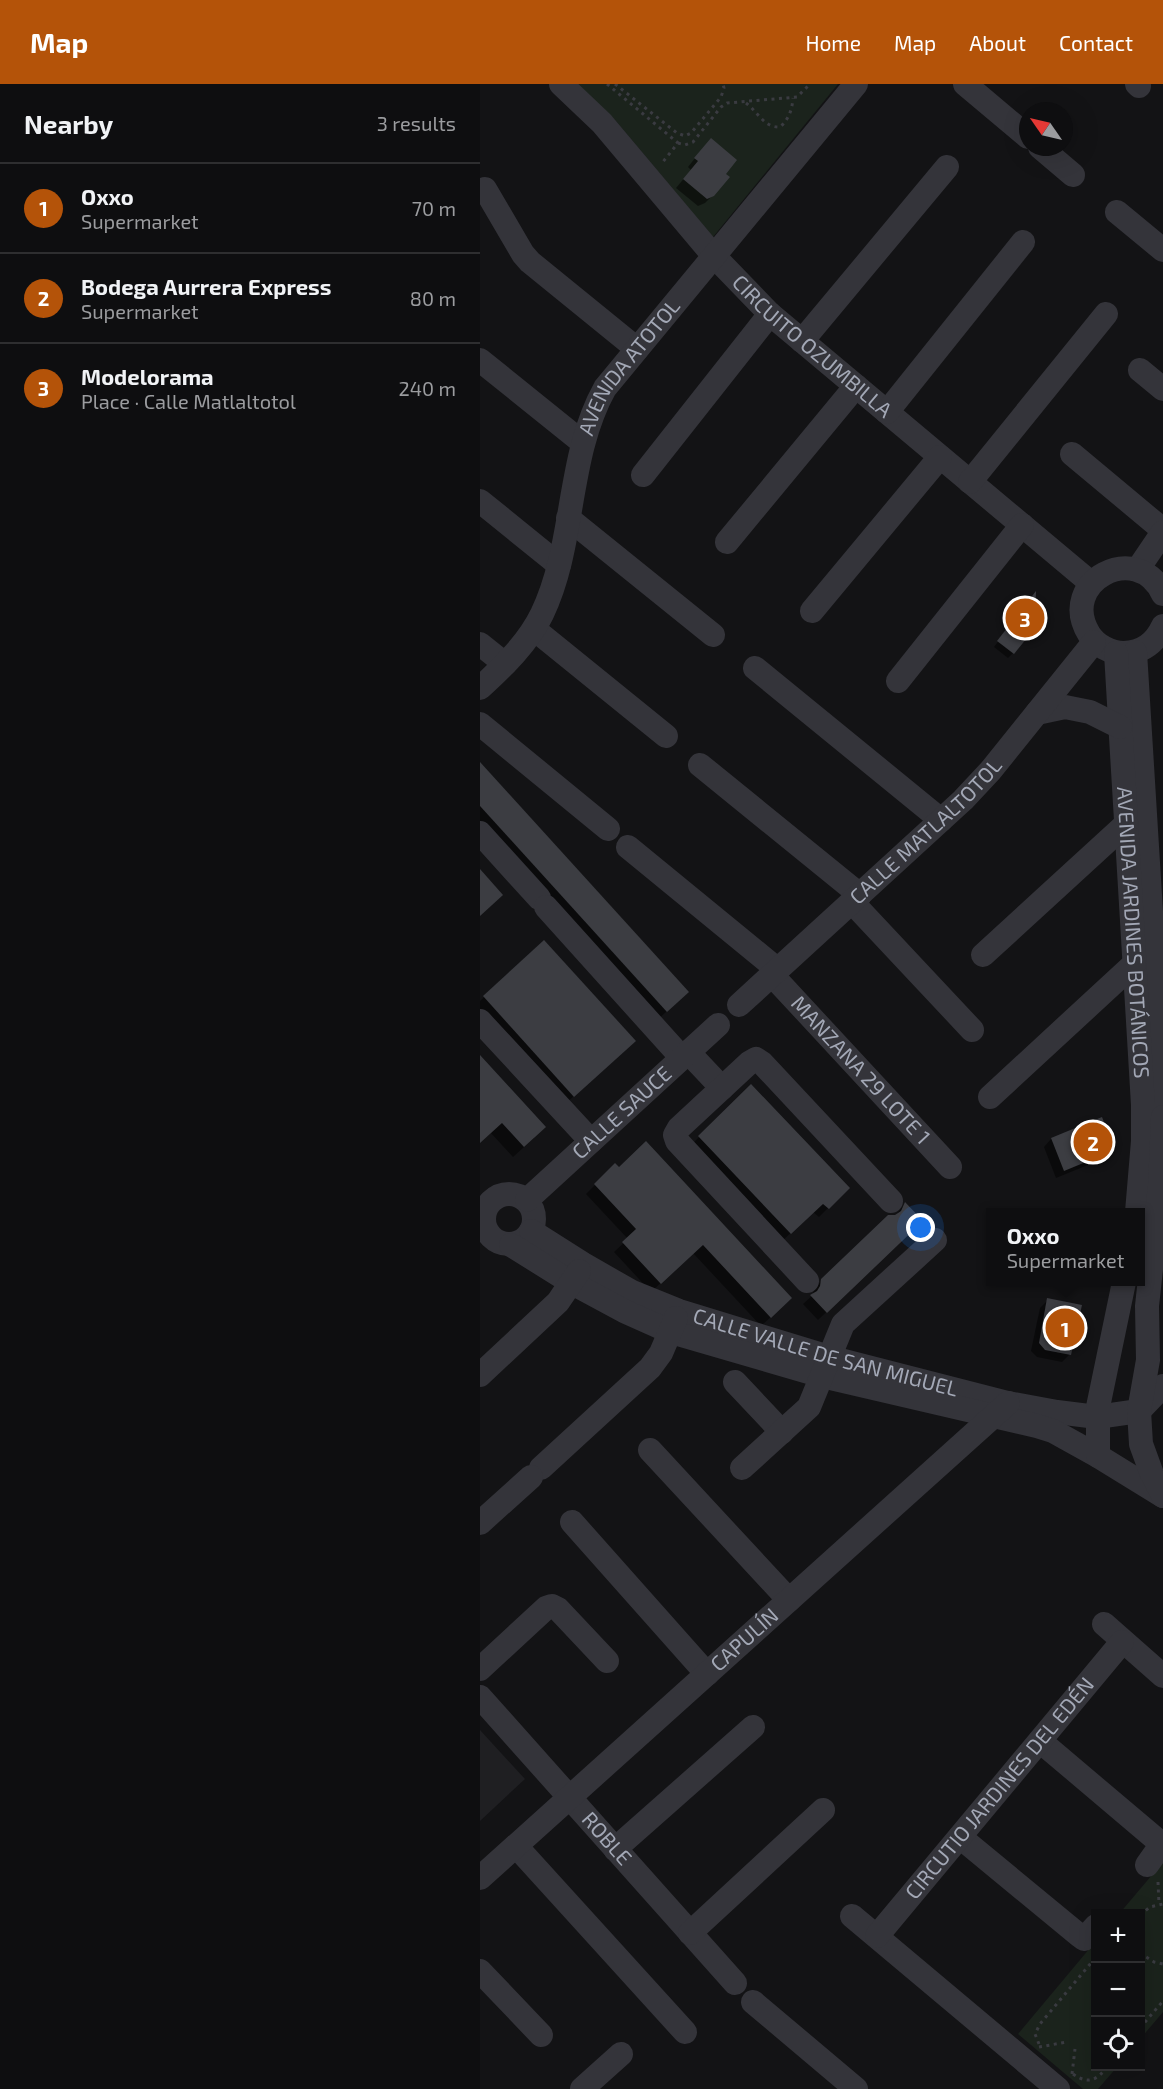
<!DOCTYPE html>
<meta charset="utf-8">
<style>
body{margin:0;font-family:"Exo 2",sans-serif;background:#171719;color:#f1f3f6}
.controls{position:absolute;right:18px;bottom:18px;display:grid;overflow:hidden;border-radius:0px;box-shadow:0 6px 24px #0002}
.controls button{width:54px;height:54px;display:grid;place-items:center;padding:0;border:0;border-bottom:2px solid #2e2e30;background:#0e0e10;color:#f1f3f6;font:30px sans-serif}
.compass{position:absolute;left:539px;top:18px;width:54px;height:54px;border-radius:50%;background:#0e0e10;box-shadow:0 6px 24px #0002;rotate:304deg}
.you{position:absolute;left:441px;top:1144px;width:21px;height:21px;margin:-15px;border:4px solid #fff;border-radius:50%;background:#1a73e8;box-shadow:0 0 0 9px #1a73e833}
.badge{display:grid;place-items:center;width:39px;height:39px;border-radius:50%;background:#b45309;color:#fff;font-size:20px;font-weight:700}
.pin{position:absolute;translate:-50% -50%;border:3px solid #fff;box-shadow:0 2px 6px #0006}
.popup{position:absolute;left:506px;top:1124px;width:159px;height:78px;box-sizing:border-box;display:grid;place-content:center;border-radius:0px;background:#0e0e10;filter:drop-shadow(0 2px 4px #0005);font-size:20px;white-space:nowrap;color:#9b9c9f}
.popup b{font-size:22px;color:#f1f3f6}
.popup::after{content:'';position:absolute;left:50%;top:100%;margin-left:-12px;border:12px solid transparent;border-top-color:#0e0e10}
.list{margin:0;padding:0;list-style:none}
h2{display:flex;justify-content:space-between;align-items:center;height:78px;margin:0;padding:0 24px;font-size:26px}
h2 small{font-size:20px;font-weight:400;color:#9b9c9f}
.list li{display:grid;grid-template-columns:39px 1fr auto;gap:18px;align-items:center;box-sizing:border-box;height:90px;padding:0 24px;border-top:2px solid #2e2e30}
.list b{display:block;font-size:22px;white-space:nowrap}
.list p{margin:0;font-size:20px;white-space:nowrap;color:#9b9c9f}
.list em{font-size:20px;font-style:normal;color:#9b9c9f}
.icon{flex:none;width:33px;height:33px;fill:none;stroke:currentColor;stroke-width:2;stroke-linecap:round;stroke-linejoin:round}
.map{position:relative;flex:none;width:683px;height:2005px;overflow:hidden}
header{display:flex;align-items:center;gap:36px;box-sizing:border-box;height:84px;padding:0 30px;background:#b45309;color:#fff}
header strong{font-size:28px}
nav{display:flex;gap:33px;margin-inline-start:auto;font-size:21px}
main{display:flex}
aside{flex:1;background:#0e0e10}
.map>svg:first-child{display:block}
.built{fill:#1f1f22}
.green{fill:#1b231c}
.shadow{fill:#0007}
.building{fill:#3c3d42}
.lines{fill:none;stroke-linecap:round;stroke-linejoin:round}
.path{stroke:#3a3b41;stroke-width:3;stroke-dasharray:3 4.5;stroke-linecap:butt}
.minor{stroke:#34343a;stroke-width:24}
.labels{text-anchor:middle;stroke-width:4.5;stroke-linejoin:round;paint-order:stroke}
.street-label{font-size:21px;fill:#a3a8b6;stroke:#0e0e10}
</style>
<header>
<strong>Map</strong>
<nav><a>Home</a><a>Map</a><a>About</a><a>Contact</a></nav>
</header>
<main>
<aside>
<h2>Nearby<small>3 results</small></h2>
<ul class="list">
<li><span class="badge">1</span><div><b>Oxxo</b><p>Supermarket</p></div><em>70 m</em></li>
<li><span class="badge">2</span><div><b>Bodega Aurrera Express</b><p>Supermarket</p></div><em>80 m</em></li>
<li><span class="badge">3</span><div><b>Modelorama</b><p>Place · Calle Matlaltotol</p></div><em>240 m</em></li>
</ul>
</aside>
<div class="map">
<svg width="683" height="2005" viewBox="0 0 683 2005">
<rect width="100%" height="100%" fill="#131315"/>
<polygon class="built" points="0,1646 45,1695 0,1737"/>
<g class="green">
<polygon points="97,0 358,0 233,153 135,36"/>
<polygon points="683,1778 683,1928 661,1954 660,1830 639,1830"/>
<polygon points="615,1858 616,1982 637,1983 618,2005 603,2005 538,1950"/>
</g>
<g class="shadow">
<polygon points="223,64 244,90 233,111 225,119 218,122 196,104 211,86 208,83"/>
<polygon points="551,514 533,569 528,574 514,563"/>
<polygon points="0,680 196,919 176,937 0,743"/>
<polygon points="64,858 143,967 83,1022 0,931 0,917"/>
<polygon points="0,973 54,1054 33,1073 10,1048 0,1058"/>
<polygon points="271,1002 368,1104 339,1133 333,1128 301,1158 210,1062"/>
<polygon points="571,1055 633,1066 625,1074 576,1094 564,1063"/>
<polygon points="135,1081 301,1224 281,1242 213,1169 171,1208 134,1168 148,1155 106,1110"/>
<polygon points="425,1120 441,1137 338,1236 323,1220 333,1211 334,1204 415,1132"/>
<polygon points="568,1216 590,1270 582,1278 557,1273 551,1267 560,1224"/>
</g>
<g class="building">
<polygon points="231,54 257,76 246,90 250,93 234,112 227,115 203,95 218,77 214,74"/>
<polygon points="556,507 555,544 534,570 517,557"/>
<polygon points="0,678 209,908 187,928 0,722"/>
<polygon points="0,785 23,811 0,832"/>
<polygon points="64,856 156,957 94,1013 3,912"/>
<polygon points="0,971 66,1043 44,1063 22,1039 0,1059"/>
<polygon points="271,1000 370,1104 349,1125 343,1120 311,1150 218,1052"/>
<polygon points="622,1033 635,1066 584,1087 571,1054"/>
<polygon points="166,1057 312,1214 291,1234 223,1161 181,1200 142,1158 156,1145 114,1100 135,1079 139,1083"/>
<polygon points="425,1118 443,1137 347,1229 330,1211 337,1207 340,1202 341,1195 408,1131 415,1131 421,1127"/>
<polygon points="567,1214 602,1221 591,1271 565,1266 559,1259"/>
</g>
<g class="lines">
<g class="path">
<polyline points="127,0 198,59 182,79"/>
<polyline points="135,0 197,49 205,52 211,49 241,13 244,4 243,0"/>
<path d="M266,19c12,9 18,25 34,24 9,-8 12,-17 13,-29"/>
<polyline points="198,59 205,61 213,58 241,23 247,19 317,13 330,0"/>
<polyline points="678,1798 679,1820"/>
<polyline points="660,1831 670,1823 683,1820"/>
<polyline points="660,1869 674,1878 683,1880"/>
<polyline points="660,1944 683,1917"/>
<polyline points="559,1960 555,1950 560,1940 616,1873"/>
<polyline points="559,1963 587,1958"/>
<polyline points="592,1990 595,1965"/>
<path d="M593,1990c16,11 24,6 35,-8"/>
</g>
<g class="minor">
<path id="s1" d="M81,0l41,39 111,132 57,59 321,269"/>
<polyline points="485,0 548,53"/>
<polyline points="657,0 659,2"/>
<polyline points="560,63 593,91"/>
<polyline points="5,105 43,170 50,178 157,265"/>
<polyline points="637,128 683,166"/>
<polyline points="322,257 467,83"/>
<polyline points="0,276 103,359"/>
<polyline points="660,286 683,305"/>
<polyline points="407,328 543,158"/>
<polyline points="592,370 683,446"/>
<polyline points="163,391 290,230"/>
<polyline points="490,398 626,230"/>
<polyline points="0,417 79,481"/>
<polyline points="88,434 233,551"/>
<polyline points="247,458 376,302"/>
<polyline points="658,485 683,448"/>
<path d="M683,510c-26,-55 -106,-12 -74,40 7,11 21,19 35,19 19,-1 31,-10 39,-27"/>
<polyline points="332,527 460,373"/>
<polyline points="54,545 186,652"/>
<polyline points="0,560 25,580"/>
<polyline points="655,568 683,1022"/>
<path id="s2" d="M636,569l27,452v36l-6,71"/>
<polyline points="275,584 461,736"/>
<polyline points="418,597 542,441"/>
<path id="s3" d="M0,604c23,-21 48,-45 62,-74 34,-71 24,-156 63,-226l251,-304"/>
<polyline points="557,629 585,623 610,628 640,643"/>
<polyline points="0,640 128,745"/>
<polyline points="220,681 380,811"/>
<polyline points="0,749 59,814"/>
<polyline points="148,763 298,886"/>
<polyline points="372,818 492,946"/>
<polyline points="66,823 202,974"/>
<polyline points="503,871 646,740"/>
<path id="s4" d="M292,891l178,192"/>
<path id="s5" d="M259,921l224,-205 28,-30 103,-128"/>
<polyline points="0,937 111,1057"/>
<polyline points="208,968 242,1004"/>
<polyline points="510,1013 654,880"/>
<circle cx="29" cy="1135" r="25"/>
<path id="s6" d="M47,1116l191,-175"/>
<path id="s7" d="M51,1147l52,33 49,28 47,19 150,46 179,46 49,9 40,5 42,-6 24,-25"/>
<polyline points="31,1161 92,1199 144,1227 191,1248 342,1292 557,1342 573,1347 618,1372"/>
<polyline points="327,1197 197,1057 195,1051 199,1044 269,979 276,975 282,979 411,1117"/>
<polyline points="644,1198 618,1323 618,1372 683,1412"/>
<polyline points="0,1291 78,1218 99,1187"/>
<polyline points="255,1298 302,1348"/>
<polyline points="170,1366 309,1516"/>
<polyline points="61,1384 170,1284 181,1269 196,1234"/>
<polyline points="262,1384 329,1323 363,1240 455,1156"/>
<polyline points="683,1412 672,1390 661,1360 659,1327 668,1276 667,1222 680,1102 683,1033"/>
<polyline points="92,1438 227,1590"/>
<polyline points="0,1439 51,1393"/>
<polyline points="624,1540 683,1592"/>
<polyline points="0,1585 66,1524 72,1522 78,1525 127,1577"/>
<path id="s8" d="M0,1613l255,286"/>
<polyline points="560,1657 677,1756 679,1764 667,1781"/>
<polyline points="480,1753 600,1852 604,1855 616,1842"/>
<polyline points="36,1762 205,1948"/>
<polyline points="135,1765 273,1643"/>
<path id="s9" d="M0,1794l528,-475"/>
<polyline points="372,1832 578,2005"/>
<polyline points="210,1849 343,1726"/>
<path id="s10" d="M397,1852l245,-294"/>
<polyline points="0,1887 61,1951"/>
<polyline points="273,1918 376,2005"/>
<polyline points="102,2005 141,1970"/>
</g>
</g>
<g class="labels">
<g class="street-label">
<text dy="7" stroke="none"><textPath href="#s1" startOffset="364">CIRCUITO OZUMBILLA</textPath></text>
<text dy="7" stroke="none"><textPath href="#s3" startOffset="363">AVENIDA ATOTOL</textPath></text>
<text dy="7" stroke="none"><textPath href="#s5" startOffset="255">CALLE MATLALTOTOL</textPath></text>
<text dy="7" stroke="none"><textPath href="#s2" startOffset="280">AVENIDA JARDINES BOTÁNICOS</textPath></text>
<text dy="7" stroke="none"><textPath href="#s4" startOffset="130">MANZANA 29 LOTE 1</textPath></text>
<text dy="7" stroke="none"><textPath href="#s6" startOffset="129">CALLE SAUCE</textPath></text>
<text dy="7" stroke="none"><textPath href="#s7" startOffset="321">CALLE VALLE DE SAN MIGUEL</textPath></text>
<text dy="7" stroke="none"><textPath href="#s9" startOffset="356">CAPULÍN</textPath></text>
<text dy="7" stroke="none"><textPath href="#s10" startOffset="192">CIRCUTIO JARDINES DEL EDÉN</textPath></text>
<text dy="7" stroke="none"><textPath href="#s8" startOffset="190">ROBLE</textPath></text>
</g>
</g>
</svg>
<div class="controls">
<button>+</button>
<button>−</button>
<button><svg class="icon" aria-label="locate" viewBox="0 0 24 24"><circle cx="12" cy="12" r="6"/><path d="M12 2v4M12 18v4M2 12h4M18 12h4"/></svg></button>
</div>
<svg class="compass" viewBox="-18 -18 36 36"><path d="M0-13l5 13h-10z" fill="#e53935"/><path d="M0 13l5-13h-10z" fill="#9b9c9f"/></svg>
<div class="you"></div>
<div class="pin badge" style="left:585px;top:1244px">1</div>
<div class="popup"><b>Oxxo</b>Supermarket</div>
<div class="pin badge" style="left:613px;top:1058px">2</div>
<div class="pin badge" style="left:545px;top:534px">3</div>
</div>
</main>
